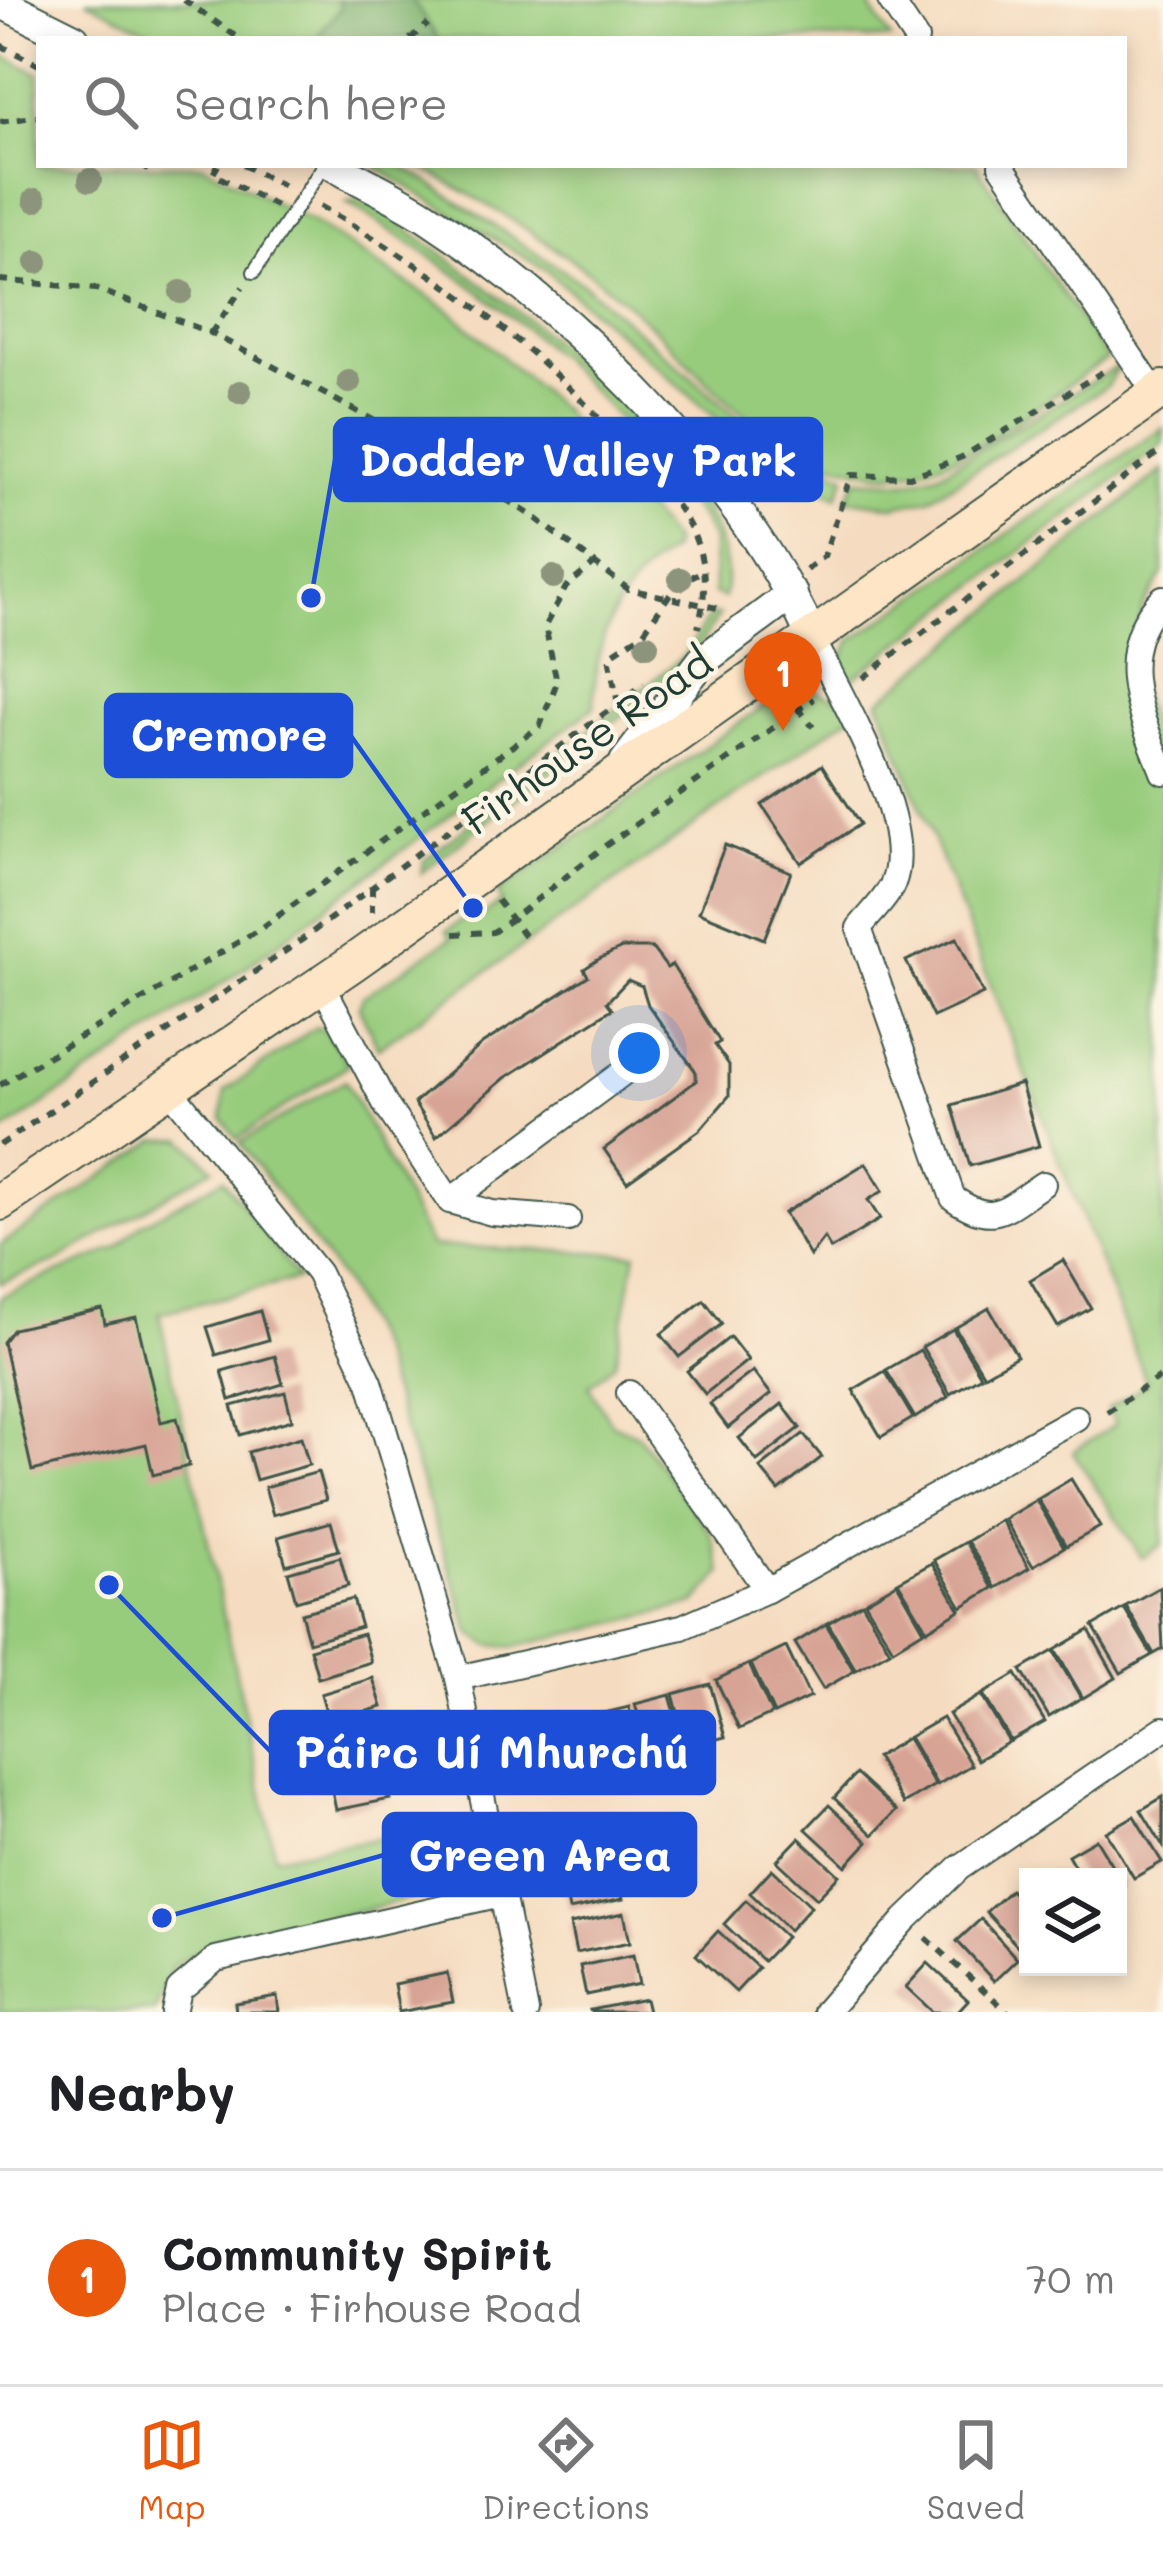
<!DOCTYPE html>
<meta charset="utf-8">
<style>
body{margin:0;font-family:Mali,sans-serif;background:#f2f2f2;color:#202124}
.controls{position:absolute;right:36px;bottom:36px;display:grid;overflow:hidden;border-radius:0px;box-shadow:0 6px 18px #0003}
.controls button{width:108px;height:108px;display:grid;place-items:center;padding:0;border:0;border-bottom:3px solid #e0e0e0;background:#fff;color:#202124;font:60px sans-serif}
.you{position:absolute;left:639px;top:1053px;width:42px;height:42px;margin:-30px;border:9px solid #fff;border-radius:50%;background:#1a73e8;box-shadow:0 0 0 18px #1a73e833}
.badge{display:grid;place-items:center;width:78px;height:78px;border-radius:50%;background:#ea580c;color:#fff;font-size:39px;font-weight:700}
.pin{position:absolute;translate:-50% -99px;filter:drop-shadow(0 3px 6px #0008)}
.pin::after{content:'';position:absolute;top:63px;width:42px;height:36px;background:inherit;clip-path:polygon(0 0,100% 0,50% 100%)}
.list{margin:0;padding:0;list-style:none}
h2{display:flex;justify-content:space-between;align-items:center;height:156px;margin:0;padding:0 48px;font-size:51px}
h2 small{font-size:39px;font-weight:400;color:#757577}
.list li{display:grid;grid-template-columns:78px 1fr auto;gap:36px;align-items:center;box-sizing:border-box;height:216px;padding:0 48px;border-top:3px solid #e0e0e0}
.list b{display:block;font-size:45px;white-space:nowrap}
.list p{margin:0;font-size:39px;white-space:nowrap;color:#757577}
.list em{font-size:39px;font-style:normal;color:#757577}
.icon{flex:none;width:66px;height:66px;fill:none;stroke:currentColor;stroke-width:2;stroke-linecap:round;stroke-linejoin:round}
.map{position:relative;flex:none;width:1163px;height:2012px;overflow:hidden}
.search{position:absolute;background:#fff;box-shadow:0 6px 18px #0003;left:36px;right:36px;top:36px;height:132px;display:flex;align-items:center;gap:30px;box-sizing:border-box;padding:0 42px;border-radius:0px;color:#757577;font-size:45px}
.sheet{height:372px;background:#fff}
nav{display:flex;justify-content:space-around;align-items:center;box-sizing:border-box;height:168px;border-top:3px solid #e0e0e0;background:#fff;font-size:33px;color:#757577}
nav a{display:grid;justify-items:center;gap:6px}
nav .on{color:#ea580c}
.map>svg:first-child{display:block}
.green{fill:#98cc7d;stroke:#5c8458;stroke-width:3}
.forest{fill:#7ab06c;stroke:#4c7650;stroke-width:3}
.building{fill:#d7a394}
.lines{fill:none;stroke-linecap:round;stroke-linejoin:round}
.service-casing{stroke:#3f5549;stroke-width:16}
.minor-casing{stroke:#3f5549;stroke-width:28}
.tertiary-casing{stroke:#3f5549;stroke-width:34}
.secondary-casing{stroke:#3f5549;stroke-width:40}
.path{stroke:#3f5549;stroke-width:6;stroke-dasharray:9 9;stroke-linecap:butt}
.service{stroke:#fff;stroke-width:12}
.minor{stroke:#fff;stroke-width:24}
.tertiary{stroke:#fff;stroke-width:30}
.secondary{stroke:#fde5c5;stroke-width:36}
.tree{fill:#8c947b}
.labels{text-anchor:middle;stroke-width:9;stroke-linejoin:round;paint-order:stroke}
.street-label{font-size:42px;fill:#1f3d34;stroke:#fcf5e5}
.leader{fill:none;stroke:#1d4ed8;stroke-width:4.5}
.callout-dot{fill:#1d4ed8;stroke:#fcf5e5;stroke-width:4.5}
.callout{fill:#1d4ed8;stroke:#1d4ed8;stroke-width:4.5}
.callout-label{font-size:45px;text-anchor:middle;font-weight:bold;fill:#fff}
</style>
<div class="map">
<svg width="1163" height="2012" viewBox="0 0 1163 2012">
<rect width="100%" height="100%" fill="#fcf5e5"/>
<filter id="ink" filterUnits="userSpaceOnUse"><feTurbulence type="fractalNoise" baseFrequency=".00833" numOctaves="2"/><feDisplacementMap in="SourceGraphic" scale="24" xChannelSelector="R" yChannelSelector="G"/><feConvolveMatrix kernelMatrix="1 2 1 2 8 2 1 2 1" color-interpolation-filters="sRGB"/></filter>
<filter id="wash" filterUnits="userSpaceOnUse"><feTurbulence type="fractalNoise" baseFrequency=".004" numOctaves="4" result="noise"/><feDisplacementMap in="SourceGraphic" scale="48" xChannelSelector="R" yChannelSelector="G"/><feGaussianBlur stdDeviation="2.7" result="paint"/><feColorMatrix in="noise" values="0 0 0 0 0 0 0 0 0 0 0 0 0 0 0 0 0 1.4 0 .05"/><feComposite in="paint" operator="in"/></filter>
<g filter="url(#wash)">
<rect width="100%" height="100%" fill="#f5dcc0"/>
<g class="green">
<polygon points="86,0 865,0 891,39 164,39"/>
<path d="M0,54l39,20v91h165l109,58 135,86 116,103 108,128v10c-57,38 -78,90 -78,157l-348,260 -246,167z"/>
<polygon points="372,165 399,165 419,176 583,284 760,436 846,476 837,497 770,465 546,270"/>
<path d="M417,165h559l131,194c-62,38 -124,98 -198,113 -23,5 -49,-2 -72,-8 -97,-27 -146,-109 -221,-170 -60,-50 -131,-92 -199,-129z"/>
<path d="M354,201l22,7c91,60 378,267 348,390l-10,-4 -1,-52 -11,-22c-110,-146 -200,-223 -355,-317z"/>
<polygon points="1118,366 1107,386 929,499 893,506 846,499 857,479 906,482 938,474"/>
<polygon points="1163,428 1163,444 849,681 841,661 851,641"/>
<polygon points="1163,470 1163,574 1143,607 1130,656 1163,769 1163,1544 1142,1558 1073,1452 1116,1424 1107,1410 1147,1383 879,701"/>
<polygon points="710,615 719,616 686,665 421,873 424,860 683,657"/>
<polygon points="795,684 863,707 378,1048 359,1007 363,997 451,938 447,931 477,909 482,916 502,902 497,893"/>
<polygon points="316,1027 328,1033 348,1065 237,1139 222,1118 225,1091"/>
<polygon points="345,1080 431,1246 636,1254 615,1363 589,1386 611,1423 638,1435 711,1534 722,1573 695,1604 514,1647 489,1645 471,1633 378,1350 344,1283 240,1143"/>
<polygon points="183,1139 213,1168 57,1261 0,1283 0,1245 157,1140"/>
<polygon points="223,1179 298,1279 159,1313 275,1856 461,1825 470,1870 440,1893 209,1944 173,1966 155,2012 0,2012 0,1297 117,1248 141,1224"/>
</g>
<polygon class="forest" points="337,0 412,0 438,39 315,39 341,7"/>
<g id="blocks">
<g class="building">
<polygon points="822,765 860,824 801,863 762,805"/>
<polygon points="725,845 791,872 764,939 699,912"/>
<polygon points="957,938 983,994 933,1017 906,961"/>
<polygon points="622,948 652,948 667,968 672,965 720,1042 715,1045 729,1065 729,1096 700,1130 627,1182 604,1149 696,1081 696,1072 648,1005 642,986 628,980 607,1002 612,1009 505,1078 436,1137 414,1103 482,1044 588,976 584,969 599,959"/>
<polygon points="1021,1084 1039,1146 970,1166 952,1105"/>
<polygon points="866,1163 883,1191 868,1200 880,1219 831,1249 824,1238 810,1256 784,1213"/>
<polygon points="1063,1260 1091,1308 1058,1327 1030,1280"/>
<polygon points="704,1300 722,1324 679,1357 661,1334"/>
<polygon points="989,1308 1017,1356 984,1375 955,1328"/>
<polygon points="102,1309 105,1324 136,1317 161,1422 177,1418 189,1466 153,1475 146,1444 32,1471 3,1342 13,1329"/>
<polygon points="260,1311 268,1340 216,1355 207,1327"/>
<polygon points="953,1329 981,1376 950,1394 922,1347"/>
<polygon points="730,1337 748,1360 705,1394 687,1371"/>
<polygon points="920,1350 948,1397 915,1418 886,1370"/>
<polygon points="275,1356 283,1384 230,1400 222,1371"/>
<polygon points="753,1371 771,1394 728,1428 710,1404"/>
<polygon points="885,1371 913,1418 881,1437 853,1390"/>
<polygon points="285,1392 292,1420 240,1435 232,1406"/>
<polygon points="782,1404 800,1428 757,1461 739,1438"/>
<polygon points="803,1434 822,1457 779,1491 760,1468"/>
<polygon points="301,1437 309,1465 256,1480 248,1452"/>
<polygon points="318,1472 326,1500 273,1515 265,1487"/>
<polygon points="1071,1479 1100,1527 1066,1546 1038,1499"/>
<polygon points="1036,1500 1064,1547 1033,1566 1004,1519"/>
<polygon points="1001,1520 1029,1568 996,1588 967,1541"/>
<polygon points="331,1522 339,1550 286,1565 278,1537"/>
<polygon points="965,1542 993,1588 962,1607 934,1560"/>
<polygon points="340,1557 348,1586 296,1601 288,1572"/>
<polygon points="932,1563 960,1610 927,1630 898,1582"/>
<polygon points="897,1583 924,1630 893,1649 865,1602"/>
<polygon points="1160,1587 1163,1649 1154,1654 1126,1606"/>
<polygon points="353,1599 361,1627 309,1642 301,1613"/>
<polygon points="862,1603 890,1651 856,1670 828,1623"/>
<polygon points="1124,1608 1152,1655 1121,1673 1093,1626"/>
<polygon points="826,1624 854,1671 823,1689 795,1643"/>
<polygon points="1089,1630 1116,1678 1083,1698 1055,1650"/>
<polygon points="363,1634 371,1662 318,1678 310,1649"/>
<polygon points="786,1647 810,1697 774,1714 751,1664"/>
<polygon points="1053,1651 1081,1698 1049,1717 1021,1670"/>
<polygon points="749,1664 772,1714 739,1729 716,1680"/>
<polygon points="1016,1674 1045,1722 1011,1741 983,1694"/>
<polygon points="373,1678 382,1707 329,1722 321,1694"/>
<polygon points="710,1684 725,1737 687,1747 673,1694"/>
<polygon points="670,1695 685,1747 650,1757 635,1704"/>
<polygon points="981,1695 1009,1742 977,1760 949,1714"/>
<polygon points="629,1707 641,1761 603,1770 591,1716"/>
<polygon points="942,1718 971,1765 937,1785 909,1737"/>
<polygon points="907,1738 935,1785 903,1804 876,1757"/>
<polygon points="384,1770 390,1799 336,1810 330,1781"/>
<polygon points="856,1774 896,1811 873,1835 834,1798"/>
<polygon points="1163,1797 1163,1846 1141,1810"/>
<polygon points="829,1805 868,1842 846,1866 806,1829"/>
<polygon points="1134,1816 1162,1862 1134,1878 1106,1832"/>
<polygon points="799,1838 839,1875 817,1898 777,1861"/>
<polygon points="1096,1839 1124,1885 1118,1889 1118,1877 1081,1877 1068,1855"/>
<polygon points="772,1869 811,1906 789,1930 750,1893"/>
<polygon points="617,1870 623,1899 569,1910 563,1881"/>
<polygon points="1010,1890 1028,1909 1028,1947 1023,1952 986,1912"/>
<polygon points="746,1900 786,1937 763,1961 724,1924"/>
<polygon points="624,1913 630,1942 576,1953 570,1924"/>
<polygon points="981,1919 1017,1959 994,1981 957,1941"/>
<polygon points="718,1931 758,1968 736,1992 696,1955"/>
<polygon points="633,1955 639,1984 586,1995 580,1966"/>
<polygon points="928,1963 968,2000 957,2012 933,2012 906,1987"/>
<polygon points="447,1973 453,2002 399,2012 394,1984"/>
<polygon points="277,1996 279,2012 236,2012 235,2003"/>
<polygon points="645,1999 648,2012 591,2012 590,2010"/>
</g>
</g>
</g>
<g filter="url(#ink)">
<use href="#blocks" fill-opacity="0" stroke="#3f5549" stroke-width="3"/>
<g class="lines">
<defs>
<polyline id="service" points="254,272 324,165"/>
<g id="minor">
<polyline points="890,0 916,39"/>
<polyline points="1001,165 1156,394"/>
<path d="M1163,598c-53,53 -23,116 0,174"/>
<path d="M812,637c26,56 106,186 81,246 -6,16 -24,32 -34,45l94,270c41,29 52,11 90,-14"/>
<polyline points="322,984 387,1107 450,1201 492,1213 568,1219"/>
<polyline points="168,1087 318,1273 370,1382 458,1678 526,2012"/>
<polyline points="450,1201 635,1064"/>
<polyline points="629,1393 767,1590"/>
<polyline points="458,1678 682,1627 767,1590 1076,1418"/>
<polyline points="174,2012 179,1990 216,1959 501,1894"/>
<polyline points="825,2012 905,1920 959,1868 1163,1729"/>
</g>
<g id="tertiary">
<polyline points="0,2 74,39"/>
<path d="M333,165c31,18 66,33 96,53 147,96 309,258 383,419"/>
<polyline points="625,762 702,661 792,594"/>
</g>
<polyline id="secondary" points="0,1202 351,964 1163,389"/>
</defs>
<use href="#service" class="service-casing"/>
<use href="#minor" class="minor-casing"/>
<use href="#tertiary" class="tertiary-casing"/>
<use href="#secondary" class="secondary-casing"/>
<g class="path">
<polyline points="184,0 240,39"/>
<polyline points="410,39 428,24"/>
<polyline points="0,45 39,65"/>
<polyline points="0,122 39,116"/>
<polyline points="141,165 152,173"/>
<polyline points="218,165 213,174 276,206"/>
<polyline points="243,165 288,188"/>
<path d="M320,206c128,74 217,139 314,251 22,25 49,50 61,81 12,30 11,59 3,90"/>
<polyline points="0,280 96,289 211,333 418,444 537,519 628,589 722,609"/>
<polyline points="211,333 243,287"/>
<polyline points="806,570 824,556 851,475 910,477 962,457 1109,368"/>
<polyline points="863,678 1163,449"/>
<polyline points="787,694 813,727"/>
<polyline points="618,704 610,662 614,652 643,633 677,584 705,570"/>
<polyline points="372,886 372,912"/>
<polyline points="497,900 527,939"/>
<polyline points="454,934 493,932 512,919 605,846 814,699"/>
<polyline points="0,1085 260,929 540,726 557,682 545,626 566,587 594,564"/>
<polyline points="0,1145 303,939 644,684"/>
<polyline points="1107,1412 1163,1375"/>
<polyline points="926,1938 1008,2012"/>
</g>
<use href="#service" class="service"/>
<use href="#minor" class="minor"/>
<use href="#tertiary" class="tertiary"/>
<use href="#secondary" class="secondary"/>
</g>
<g class="tree">
<circle cx="90" cy="180" r="12"/>
<circle cx="35" cy="200" r="12"/>
<circle cx="37" cy="262" r="12"/>
<circle cx="181" cy="292" r="12"/>
<circle cx="349" cy="382" r="12"/>
<circle cx="240" cy="392" r="12"/>
<circle cx="553" cy="577" r="12"/>
<circle cx="680" cy="579" r="12"/>
<circle cx="647" cy="645" r="12"/>
</g>
</g>
<g class="labels">
<g class="street-label">
<text transform="translate(587 741) rotate(-35)" y="15">Firhouse Road</text>
</g>
</g>
<path class="leader" d="M311 598L335 460M473 908L351 736M109 1585L271 1752M162 1918L384 1855"/>
<g class="callout-dot">
<circle cx="311" cy="598" r="12"/>
<circle cx="473" cy="908" r="12"/>
<circle cx="109" cy="1585" r="12"/>
<circle cx="162" cy="1918" r="12"/>
</g>
<g class="callout">
<rect x="335" y="419" width="486" height="81" rx="12"/>
<rect x="106" y="695" width="245" height="81" rx="12"/>
<rect x="271" y="1712" width="443" height="81" rx="12"/>
<rect x="384" y="1814" width="311" height="81" rx="12"/>
</g>
<g class="callout-label">
<text x="578" y="476">Dodder Valley Park</text>
<text x="229" y="751">Cremore</text>
<text x="492" y="1768">Páirc Uí Mhurchú</text>
<text x="540" y="1871">Green Area</text>
</g>
</svg>
<div class="controls">
<button><svg class="icon" aria-label="layers" viewBox="0 0 24 24"><path d="M12 4l9 5-9 5-9-5zM3 14l9 5 9-5"/></svg></button>
</div>
<div class="you"></div>
<div class="pin badge" style="left:783px;top:731px">1</div>
<div class="search"><svg class="icon" aria-label="search" viewBox="0 0 24 24"><circle cx="10" cy="10" r="6"/><path d="M15 15l6 6"/></svg>Search here</div>
</div>
<section class="sheet">
<h2>Nearby<small></small></h2>
<ul class="list">
<li><span class="badge">1</span><div><b>Community Spirit</b><p>Place · Firhouse Road</p></div><em>70 m</em></li>
</ul>
</section>
<nav>
<a class="on"><svg class="icon" aria-label="map" viewBox="0 0 24 24"><path d="M3 6l6-2 6 2 6-2v14l-6 2-6-2-6 2zM9 4v14M15 6v14"/></svg>Map</a>
<a><svg class="icon" aria-label="directions" viewBox="0 0 24 24"><path d="M12 3l9 9-9 9-9-9zM9 14v-3h6M13 9l2 2-2 2"/></svg>Directions</a>
<a><svg class="icon" aria-label="saved" viewBox="0 0 24 24"><path d="M7 4h10v16l-5-4-5 4z"/></svg>Saved</a>
</nav>
